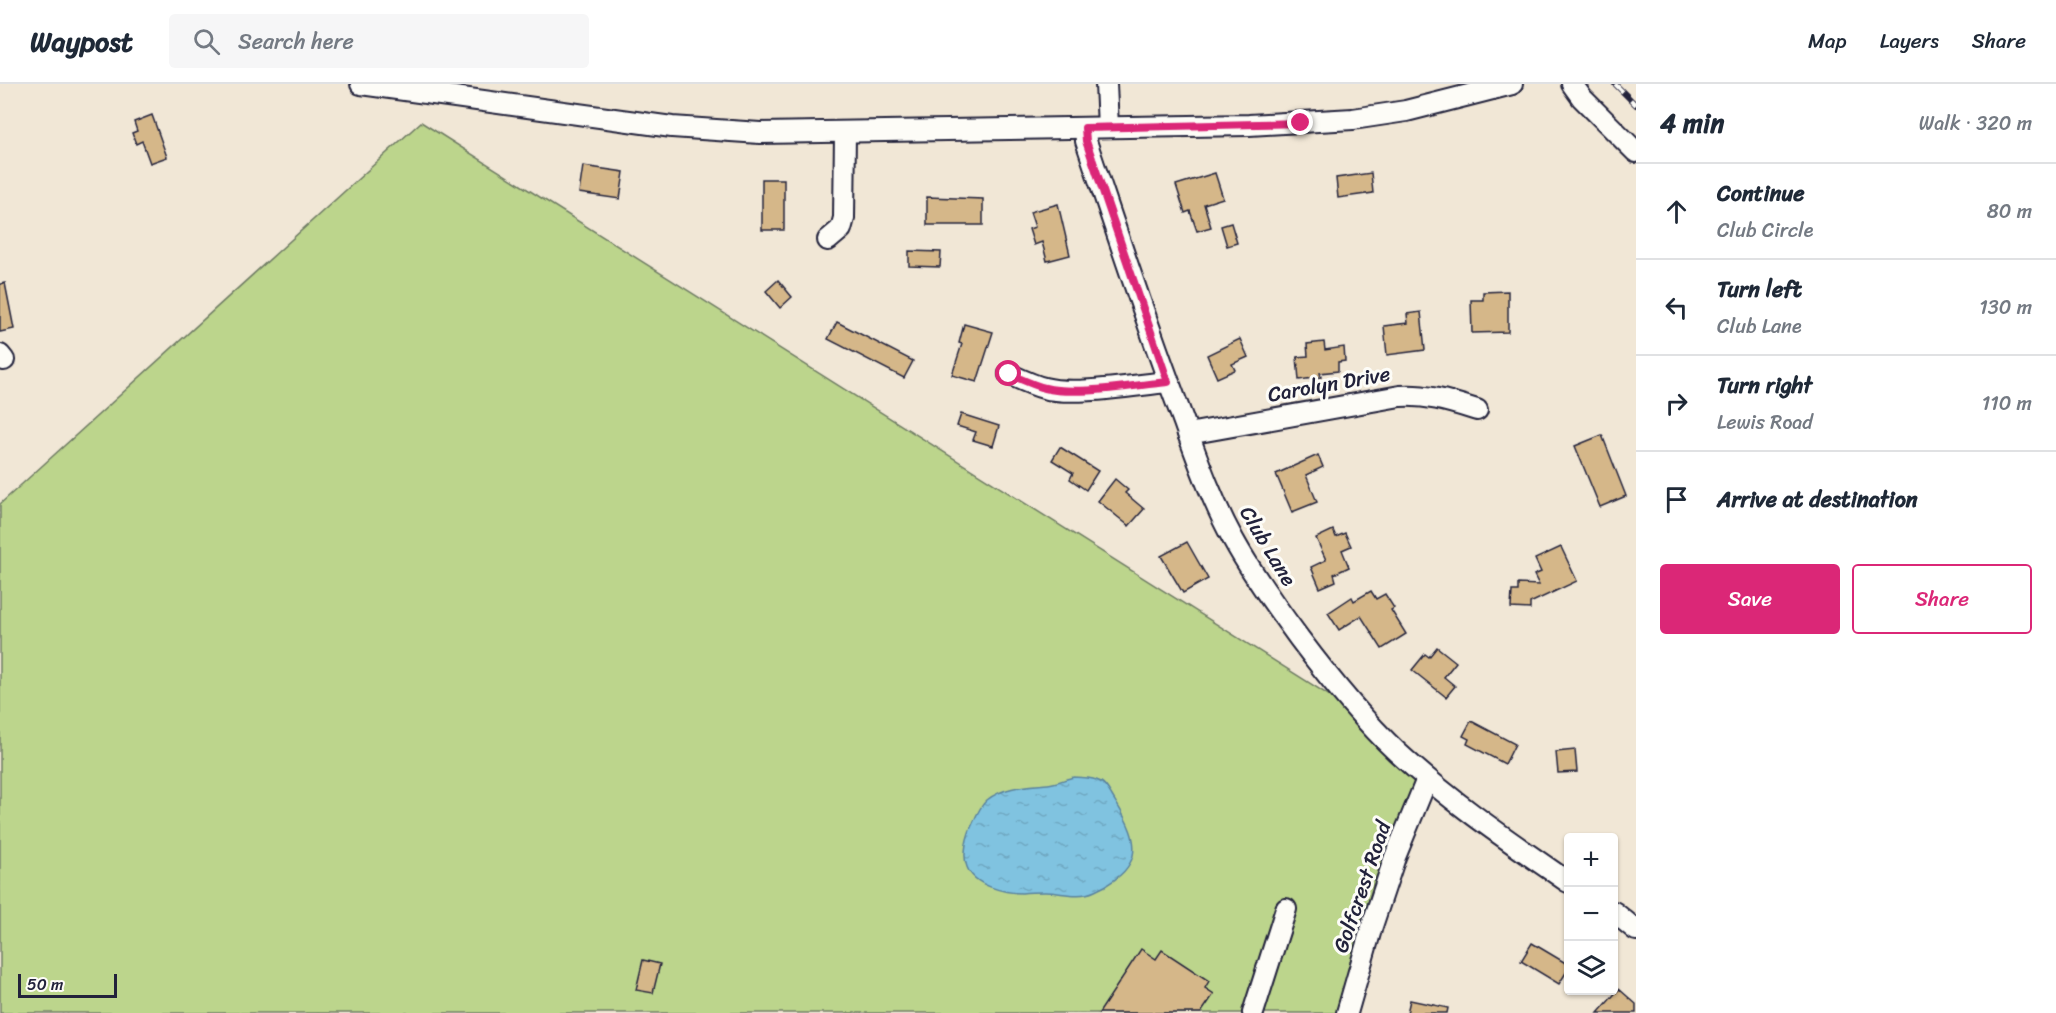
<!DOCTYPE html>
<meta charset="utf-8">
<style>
body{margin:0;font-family:Sriracha,sans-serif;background:#f6f6f7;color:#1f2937}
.controls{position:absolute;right:18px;bottom:18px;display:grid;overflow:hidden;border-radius:6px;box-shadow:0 2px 4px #0004}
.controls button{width:54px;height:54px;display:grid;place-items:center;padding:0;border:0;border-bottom:2px solid #e0e1e3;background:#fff;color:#1f2937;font:30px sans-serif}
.scale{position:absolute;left:18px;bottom:15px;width:99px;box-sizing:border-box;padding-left:6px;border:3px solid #22223b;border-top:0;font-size:16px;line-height:21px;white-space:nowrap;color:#22223b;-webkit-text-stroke:4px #fdfcf7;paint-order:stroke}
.stop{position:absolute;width:18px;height:18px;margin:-14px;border:4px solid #db2777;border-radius:50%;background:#fff}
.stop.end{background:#db2777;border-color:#fff;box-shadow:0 2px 6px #0008}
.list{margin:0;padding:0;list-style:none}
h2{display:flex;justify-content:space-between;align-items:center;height:78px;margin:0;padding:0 24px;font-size:26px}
h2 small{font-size:20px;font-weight:400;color:#747a83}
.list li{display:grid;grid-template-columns:39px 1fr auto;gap:18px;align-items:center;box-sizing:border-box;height:96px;padding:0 24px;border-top:2px solid #e0e1e3}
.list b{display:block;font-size:22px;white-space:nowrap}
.list p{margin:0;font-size:20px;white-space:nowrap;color:#747a83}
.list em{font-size:20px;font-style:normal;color:#747a83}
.actions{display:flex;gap:12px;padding:18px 24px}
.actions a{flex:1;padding:14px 0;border:2px solid #db2777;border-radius:6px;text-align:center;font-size:21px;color:#db2777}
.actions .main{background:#db2777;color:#fff}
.icon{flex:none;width:33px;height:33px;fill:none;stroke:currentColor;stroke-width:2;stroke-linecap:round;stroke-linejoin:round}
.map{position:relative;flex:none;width:1636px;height:929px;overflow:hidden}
header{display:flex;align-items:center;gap:36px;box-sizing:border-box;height:84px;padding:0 30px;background:#fff;border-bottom:2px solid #e0e1e3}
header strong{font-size:28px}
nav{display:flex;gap:33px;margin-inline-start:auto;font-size:21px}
.search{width:420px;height:54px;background:#f6f6f7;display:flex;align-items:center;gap:15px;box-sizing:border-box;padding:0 21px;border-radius:6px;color:#747a83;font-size:22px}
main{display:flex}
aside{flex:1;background:#fff}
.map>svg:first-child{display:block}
.green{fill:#bcd58c;stroke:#6f7c64;stroke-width:1.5}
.water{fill:url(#water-ripples);stroke:#5a839e;stroke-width:1.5}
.building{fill:#d5b789;stroke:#22223b;stroke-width:1.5}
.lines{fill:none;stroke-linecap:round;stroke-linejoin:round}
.minor-casing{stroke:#22223b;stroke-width:24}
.minor{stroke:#fdfcf7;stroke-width:20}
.rail-casing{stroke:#22223b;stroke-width:6}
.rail{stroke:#fdfcf7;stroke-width:4;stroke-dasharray:11;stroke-linecap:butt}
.route{stroke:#db2777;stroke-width:8}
.labels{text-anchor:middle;stroke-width:6;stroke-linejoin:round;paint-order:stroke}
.street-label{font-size:21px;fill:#22223b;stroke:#fdfcf7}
</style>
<header>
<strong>Waypost</strong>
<div class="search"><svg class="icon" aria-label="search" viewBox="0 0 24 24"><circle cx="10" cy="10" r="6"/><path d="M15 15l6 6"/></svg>Search here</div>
<nav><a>Map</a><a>Layers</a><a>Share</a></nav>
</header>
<main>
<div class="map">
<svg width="1636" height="929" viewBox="0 0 1636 929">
<defs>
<pattern id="water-ripples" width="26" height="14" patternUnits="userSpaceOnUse" patternTransform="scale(1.5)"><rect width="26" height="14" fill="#80c3e0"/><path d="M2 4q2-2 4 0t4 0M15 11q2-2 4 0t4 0" fill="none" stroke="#6ea7c1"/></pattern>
</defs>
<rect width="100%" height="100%" fill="#f1e7d6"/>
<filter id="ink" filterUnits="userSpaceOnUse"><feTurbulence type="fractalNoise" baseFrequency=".0167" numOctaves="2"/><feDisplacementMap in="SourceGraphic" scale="12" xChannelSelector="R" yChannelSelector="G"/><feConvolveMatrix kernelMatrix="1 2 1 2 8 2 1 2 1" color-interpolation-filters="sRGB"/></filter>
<g filter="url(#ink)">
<polygon class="green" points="421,38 1335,615 1415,698 1373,801 1336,929 0,929 0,420"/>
<path class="water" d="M1074,693c10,1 19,0 27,5 5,3 8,9 11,14 11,18 30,46 18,67 -6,12 -23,23 -35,28 -17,8 -33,1 -50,1 -7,0 -15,0 -23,1 -17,0 -48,-7 -55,-26 -5,-12 0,-32 6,-44 3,-7 8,-18 14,-23 17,-14 41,-14 61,-16 9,-1 17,-5 26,-7z"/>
<g class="building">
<polygon points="152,31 167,73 150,79 142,57 136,60 132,49 137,47 134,38"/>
<polygon points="583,82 624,88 620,115 579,109"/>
<polygon points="1215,89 1223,114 1204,120 1211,143 1197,147 1190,127 1185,129 1176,101"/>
<polygon points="1371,89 1373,109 1338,114 1336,94"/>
<rect x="762" y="95" width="22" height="51"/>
<polygon points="927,113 983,115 983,141 927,141"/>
<polygon points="1058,120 1070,171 1047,177 1042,158 1034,161 1029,145 1035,143 1030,128"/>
<polygon points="1231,139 1237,159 1227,162 1221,142"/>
<polygon points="909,167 941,168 940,183 909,182"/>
<polygon points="778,196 792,213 780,224 766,207"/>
<polygon points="5,199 14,245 0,248 0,200"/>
<polygon points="1508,207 1508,248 1472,249 1471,216 1483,216 1483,208"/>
<polygon points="1421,228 1425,266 1387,271 1384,242 1408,239 1407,230"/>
<polygon points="837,238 913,277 904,294 828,255"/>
<polygon points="964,240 993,248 977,298 952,291 962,260 959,259"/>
<polygon points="1240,255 1248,273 1232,280 1235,286 1217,294 1207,271"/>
<polygon points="1324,258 1325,266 1344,263 1345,277 1338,278 1338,287 1320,289 1321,293 1299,296 1297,273 1308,272 1307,260"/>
<polygon points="961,330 999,342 993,362 973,356 976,348 957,342"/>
<polygon points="1602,351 1626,412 1600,423 1575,362"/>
<polygon points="1060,363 1098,387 1086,406 1070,395 1073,389 1052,376"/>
<polygon points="1318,371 1323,383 1306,391 1317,418 1292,428 1276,390"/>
<polygon points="1115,395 1128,406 1125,409 1144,425 1129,442 1098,417"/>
<polygon points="1333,446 1336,453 1345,449 1351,462 1342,466 1349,483 1334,490 1336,497 1320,504 1311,483 1326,476 1316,454"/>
<polygon points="1187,458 1208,495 1183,509 1161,472"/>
<polygon points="1561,463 1577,497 1530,519 1530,525 1511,524 1512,507 1518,507 1518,500 1539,501 1534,491 1541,488 1535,475"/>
<polygon points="1371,507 1376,515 1385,510 1394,524 1391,526 1406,550 1382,565 1361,532 1339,546 1328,529 1352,513 1354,517"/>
<polygon points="1437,563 1456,578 1444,593 1455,602 1446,613 1412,586 1425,570 1429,573"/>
<polygon points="1471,637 1515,660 1505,680 1467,660 1469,655 1463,652"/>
<polygon points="1575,666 1577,688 1558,689 1556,668"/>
<polygon points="1532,859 1569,881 1569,884 1559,900 1521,877"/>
<polygon points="1141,865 1156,875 1162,866 1209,897 1205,904 1214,910 1201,929 1099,929"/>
<polygon points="643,876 660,880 653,909 636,906"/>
<polygon points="1619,905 1636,920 1636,929 1598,929"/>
<polygon points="1410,916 1448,924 1447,929 1407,929"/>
</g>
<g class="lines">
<defs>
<g id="minor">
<polyline points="361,0 672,43 760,49 1249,41 1353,35 1406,27 1512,0"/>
<polyline points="1106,0 1108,43"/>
<polyline points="1572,0 1582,14 1636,68"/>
<path d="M1085,44l1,13c31,92 61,185 96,276 15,41 30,84 51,122 19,35 43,68 66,99 30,40 62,80 98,114 54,50 112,89 171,130"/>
<polyline points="828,156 841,145 844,134 845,49"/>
<polyline points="0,271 4,276"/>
<path d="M1009,290c11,5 23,11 35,14 30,8 91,-3 124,-6"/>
<path d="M1188,350l212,-38c27,-2 51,6 77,14"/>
<polyline points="1614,828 1636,846"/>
<polyline points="1253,929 1286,825"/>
<polyline points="1347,929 1372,842 1395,773 1427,695"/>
</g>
</defs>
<use href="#minor" class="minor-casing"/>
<use href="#minor" class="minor"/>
<defs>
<polyline id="rail" points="1615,0 1636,21"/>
</defs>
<use href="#rail" class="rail-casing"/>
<use href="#rail" class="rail"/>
</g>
</g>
<g class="lines" filter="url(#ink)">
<path class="route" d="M1009,290c12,5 24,11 36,14 31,8 89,-3 123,-6l-82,-241 -1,-13 216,-5"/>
</g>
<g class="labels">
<g class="street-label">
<text transform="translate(1329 300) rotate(-10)" y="7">Carolyn Drive</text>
<text transform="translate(1268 462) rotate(59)" y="7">Club Lane</text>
<text transform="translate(1362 803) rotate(-71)" y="7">Golfcrest Road</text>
</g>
</g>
</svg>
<div class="controls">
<button>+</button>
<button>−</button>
<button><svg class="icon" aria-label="layers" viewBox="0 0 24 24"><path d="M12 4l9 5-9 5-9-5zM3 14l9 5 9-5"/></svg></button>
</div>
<div class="scale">50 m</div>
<div class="stop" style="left:1009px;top:290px"></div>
<div class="stop end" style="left:1301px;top:39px"></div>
</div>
<aside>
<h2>4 min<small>Walk · 320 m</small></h2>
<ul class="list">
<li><svg class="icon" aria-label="ahead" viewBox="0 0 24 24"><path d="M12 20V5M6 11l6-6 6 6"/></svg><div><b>Continue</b><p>Club Circle</p></div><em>80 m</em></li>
<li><svg class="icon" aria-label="left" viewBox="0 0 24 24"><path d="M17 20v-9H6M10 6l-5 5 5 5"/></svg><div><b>Turn left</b><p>Club Lane</p></div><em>130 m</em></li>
<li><svg class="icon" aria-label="right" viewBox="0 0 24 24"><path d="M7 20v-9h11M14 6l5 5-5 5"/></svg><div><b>Turn right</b><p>Lewis Road</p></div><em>110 m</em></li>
<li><svg class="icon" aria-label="arrive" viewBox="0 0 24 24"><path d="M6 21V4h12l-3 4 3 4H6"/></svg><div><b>Arrive at destination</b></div></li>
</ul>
<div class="actions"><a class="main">Save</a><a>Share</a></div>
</aside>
</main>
